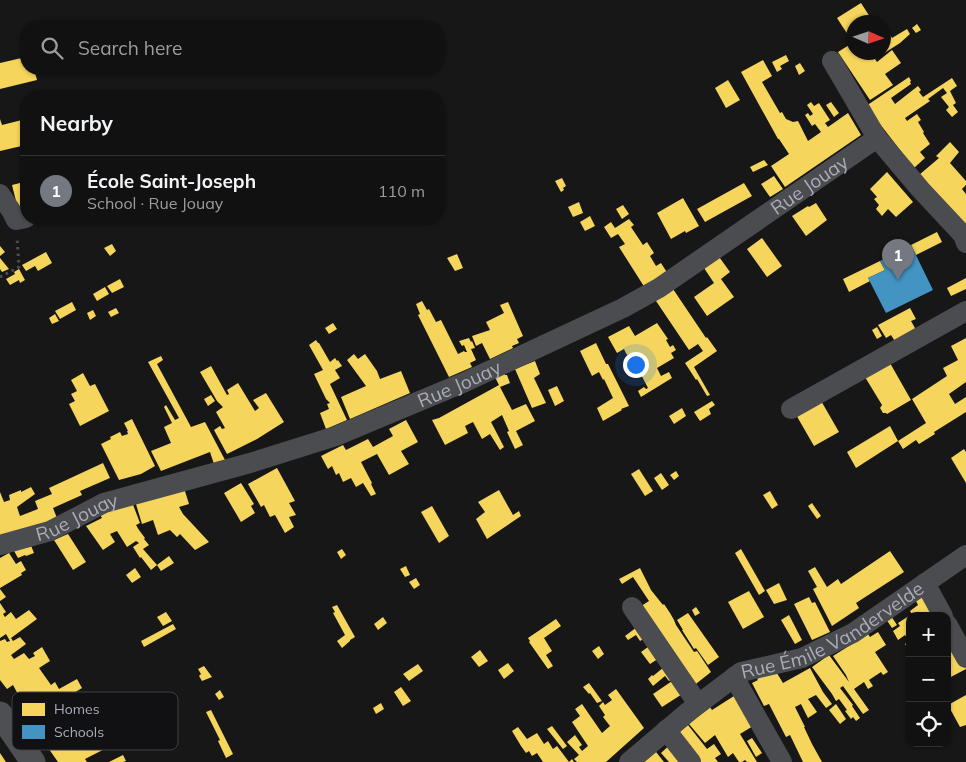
<!DOCTYPE html>
<meta charset="utf-8">
<style>
body{margin:0;font-family:Mulish,sans-serif;background:#1e1f1f;color:#f1f3f6}
.controls{position:absolute;right:15px;bottom:15px;display:grid;overflow:hidden;border-radius:10px;box-shadow:0 1px 4px #0004}
.controls button{width:45px;height:45px;display:grid;place-items:center;padding:0;border:0;border-bottom:1px solid #303131;background:#111;color:#f1f3f6;font:25px sans-serif}
.compass{position:absolute;left:846px;top:15px;width:45px;height:45px;border-radius:50%;background:#111;box-shadow:0 1px 4px #0004;rotate:93deg}
.you{position:absolute;left:635px;top:364px;width:18px;height:18px;margin:-12px;border:4px solid #fff;border-radius:50%;background:#1a73e8;box-shadow:0 0 0 8px #1a73e833}
.badge{display:grid;place-items:center;width:32px;height:32px;border-radius:50%;background:#757880;color:#fff;font-size:16px;font-weight:700}
.pin{position:absolute;translate:-50% -41px;filter:drop-shadow(0 1px 2px #0008)}
.pin::after{content:'';position:absolute;top:26px;width:18px;height:15px;background:inherit;clip-path:polygon(0 0,100% 0,50% 100%)}
.list{margin:0;padding:0;list-style:none}
h2{display:flex;justify-content:space-between;align-items:center;height:65px;margin:0;padding:0 20px;font-size:21px}
h2 small{font-size:16px;font-weight:400;color:#9c9d9f}
.list li{display:grid;grid-template-columns:32px 1fr auto;gap:15px;align-items:center;box-sizing:border-box;height:70px;padding:0 20px;border-top:1px solid #303131}
.list b{display:block;font-size:19px;white-space:nowrap}
.list p{margin:0;font-size:16px;white-space:nowrap;color:#9c9d9f}
.list em{font-size:16px;font-style:normal;color:#9c9d9f}
.icon{flex:none;width:28px;height:28px;fill:none;stroke:currentColor;stroke-width:2;stroke-linecap:round;stroke-linejoin:round}
.map{position:relative;flex:none;width:966px;height:762px;overflow:hidden}
.search{position:absolute;background:#111;box-shadow:0 1px 4px #0004;left:20px;top:20px;width:425px;height:55px;display:flex;align-items:center;gap:12px;box-sizing:border-box;padding:0 18px;border-radius:20px;color:#9c9d9f;font-size:19px}
.panel{position:absolute;background:#111;box-shadow:0 1px 4px #0004;left:20px;top:90px;width:425px;height:135px;border-radius:20px}
.map>svg:first-child{display:block}
.homes{fill:#f6d55c}
.schools{fill:#4393c3}
.lines{fill:none;stroke-linecap:round;stroke-linejoin:round}
.path{stroke:#4d4e52;stroke-width:3;stroke-dasharray:2.5 4;stroke-linecap:butt}
.minor{stroke:#4b4c50;stroke-width:20}
.major{stroke:#4d4f52;stroke-width:25}
.labels{text-anchor:middle;stroke-width:5;stroke-linejoin:round;paint-order:stroke}
.street-label{font-size:19px;fill:#a8adb8;stroke:#111113}
.key{fill:#111113;stroke:#3e4045;stroke-width:1}
.key-label{font-size:14px;fill:#a8adb8}
</style>
<div class="map">
<svg width="966" height="762" viewBox="0 0 966 762">
<rect width="100%" height="100%" fill="#171717"/>
<g class="homes">
<polygon points="861,3 872,20 869,22 854,22 854,38 851,33 848,35 837,18"/>
<polygon points="917,24 921,30 916,33 912,28"/>
<polygon points="907,29 910,34 900,43 875,59 877,62 892,50 901,63 885,74 893,85 870,100 838,52 854,42 854,52 884,52 884,34 888,31 892,38"/>
<polygon points="786,55 789,61 780,66 782,69 777,72 772,62"/>
<polygon points="26,57 26,69 34,69 37,80 0,89 0,63"/>
<polygon points="763,60 772,76 762,82 780,113 782,112 786,119 793,122 798,121 808,141 821,132 815,124 812,126 805,115 808,113 810,116 813,114 807,105 811,102 814,106 819,103 830,120 825,123 828,127 848,113 861,135 785,187 771,166 789,154 779,139 778,139 741,72"/>
<polygon points="800,63 805,71 799,75 795,66"/>
<polygon points="909,77 911,81 910,82 911,84 891,98 895,104 918,86 921,90 919,92 923,97 952,78 957,86 950,91 956,103 953,105 958,112 952,117 946,110 949,107 941,97 947,93 943,88 928,99 930,101 905,118 907,121 917,114 921,120 918,122 924,132 923,133 930,144 920,152 925,158 914,168 866,106"/>
<polygon points="728,80 740,100 726,108 715,88"/>
<polygon points="831,102 839,113 834,117 826,105"/>
<polygon points="0,119 2,125 26,119 26,145 0,151"/>
<polygon points="950,142 959,152 950,163 966,181 966,185 962,189 966,194 966,231 919,175 939,158 936,156"/>
<polygon points="764,160 768,165 753,172 750,167"/>
<polygon points="887,172 913,202 896,217 888,209 882,216 876,209 879,205 874,199 877,197 870,189"/>
<polygon points="26,176 26,207 18,209 12,185 24,182 22,177"/>
<polygon points="774,176 783,189 770,197 761,184"/>
<polygon points="562,178 566,186 563,188 564,190 561,192 555,181"/>
<polygon points="744,183 752,196 705,222 697,209"/>
<polygon points="683,198 699,226 686,233 685,231 671,239 657,213"/>
<polygon points="579,202 583,213 573,217 568,207"/>
<polygon points="816,203 827,220 806,236 792,216 808,206 809,207"/>
<polygon points="623,205 629,214 622,219 616,209"/>
<polygon points="590,216 595,226 585,231 580,222"/>
<polygon points="629,219 634,225 631,227 643,245 647,242 654,253 650,256 656,266 661,263 668,274 645,288 619,247 625,244 618,234 611,238 604,227 611,222 615,228"/>
<polygon points="937,232 942,242 916,255 911,245"/>
<polygon points="762,238 782,266 767,277 747,249"/>
<polygon points="112,244 116,251 110,256 104,248"/>
<polygon points="0,246 5,252 0,256"/>
<polygon points="46,252 52,263 38,271 35,266 26,271 22,265"/>
<polygon points="457,254 463,268 455,271 447,258"/>
<polygon points="717,254 730,272 721,279 734,297 707,316 694,297 714,283 702,265"/>
<polygon points="0,258 9,269 2,272 0,269"/>
<polygon points="880,261 885,270 868,278 870,281 849,292 843,279"/>
<polygon points="19,269 25,280 20,283 19,280 10,285 6,279 15,274 14,272"/>
<polygon points="966,278 966,289 951,296 947,288"/>
<polygon points="120,279 124,287 112,293 107,286"/>
<polygon points="671,286 706,338 707,337 717,351 694,367 710,395 707,396 697,379 696,380 685,363 703,351 698,344 689,350 654,298"/>
<polygon points="105,287 109,294 97,301 93,294"/>
<polygon points="422,301 427,310 429,309 436,322 441,320 458,354 464,351 465,352 467,352 464,345 462,346 459,341 469,338 471,342 472,341 475,348 471,349 476,360 470,363 472,367 449,377 418,315 420,314 416,304"/>
<polygon points="72,302 76,310 60,319 55,311"/>
<polygon points="508,302 523,336 517,339 519,343 512,346 513,348 490,359 482,343 476,346 472,336 490,330 486,322 504,313 500,305"/>
<polygon points="116,308 119,313 111,317 108,312"/>
<polygon points="910,308 916,319 911,321 919,335 898,346 891,335 886,338 878,325"/>
<polygon points="93,310 96,316 90,320 87,313"/>
<polygon points="55,314 59,321 52,324 49,318"/>
<polygon points="333,323 337,329 329,334 325,328"/>
<polygon points="657,323 668,339 666,340 670,347 673,345 676,350 671,353 674,358 657,368 661,376 669,372 672,378 641,397 638,391 644,387 646,389 648,388 636,365 638,364 633,353 627,355 624,349 617,353 608,337 629,326 635,336"/>
<polygon points="877,327 882,336 877,339 872,330"/>
<polygon points="966,338 966,382 949,394 955,404 966,397 966,412 934,432 935,434 919,444 916,440 903,449 898,441 926,423 912,399 947,376 943,368 958,360 951,346"/>
<polygon points="316,340 318,343 319,343 330,362 335,358 337,361 338,360 342,366 335,370 340,378 330,384 347,420 326,429 320,413 329,409 327,404 330,403 326,399 314,374 323,370 309,345"/>
<polygon points="596,343 606,364 608,364 629,406 621,409 622,410 603,421 597,408 613,398 604,379 603,380 599,372 592,376 580,351"/>
<polygon points="354,354 358,359 365,354 377,371 380,379 401,371 410,393 350,419 341,397 366,386 347,360"/>
<polygon points="161,356 163,360 157,364 191,427 205,422 225,460 214,464 210,452 161,471 151,451 171,443 164,427 172,423 164,407 166,405 175,420 179,418 148,362"/>
<polygon points="535,361 540,374 534,378 546,403 532,408 515,369"/>
<polygon points="890,363 911,400 887,414 886,413 883,413 880,408 882,405 865,377"/>
<polygon points="211,366 227,395 229,394 227,390 238,383 255,411 259,408 253,400 266,393 284,422 257,439 227,454 214,430 220,426 222,429 225,428 216,412 223,407 217,401 200,372"/>
<polygon points="503,371 505,375 507,375 510,383 500,387 512,410 526,404 535,421 516,431 523,445 515,449 507,432 509,431 502,415 491,422 504,447 500,450 490,434 482,439 473,422 465,426 468,433 445,445 432,420 439,418 499,385 494,375"/>
<polygon points="83,373 90,386 95,384 109,411 80,426 69,404 75,401 71,394 77,391 71,380"/>
<polygon points="557,386 564,401 555,406 548,390"/>
<polygon points="211,395 215,401 208,406 204,399"/>
<polygon points="820,399 839,432 814,446 795,413"/>
<polygon points="712,401 715,405 709,409 711,414 700,421 694,412"/>
<polygon points="682,408 686,416 674,424 669,416"/>
<polygon points="132,419 155,466 141,474 119,480 101,444 111,439 110,437 120,432 122,436 128,434 127,431 128,431 124,423"/>
<polygon points="406,420 418,442 401,451 409,464 389,475 377,454 361,462 372,483 371,484 376,494 371,496 363,483 356,487 351,478 343,482 339,473 336,475 332,466 328,469 321,456 343,445 346,450 368,439 373,447 393,436 389,429"/>
<polygon points="890,426 898,441 856,468 847,452"/>
<polygon points="964,449 966,452 966,483 951,458"/>
<polygon points="103,463 110,478 80,491 82,495 53,508 57,518 0,541 0,492 4,502 10,500 9,495 21,490 21,492 31,487 35,494 17,507 20,516 38,509 35,501 52,494 49,488"/>
<polygon points="277,468 295,501 289,503 296,515 289,517 294,527 285,533 275,515 270,517 264,505 261,507 248,484"/>
<polygon points="639,469 653,491 645,496 631,474"/>
<polygon points="676,471 679,476 674,480 670,475"/>
<polygon points="661,473 669,485 662,490 654,478"/>
<polygon points="241,483 254,504 251,506 255,513 241,522 224,493"/>
<polygon points="184,488 189,504 179,507 183,514 209,542 195,550 180,534 177,537 170,530 158,535 153,520 142,524 135,501"/>
<polygon points="499,490 513,515 519,511 521,516 487,539 476,519 485,512 478,502"/>
<polygon points="770,491 778,505 772,509 763,495"/>
<polygon points="132,502 140,523 136,525 139,530 145,538 144,539 149,545 143,549 157,565 169,556 174,563 161,571 157,565 151,570 141,557 140,558 133,547 139,543 136,541 127,547 117,531 110,534 115,542 103,550 86,526 102,518 99,513"/>
<polygon points="812,503 821,516 817,519 808,506"/>
<polygon points="432,506 449,536 439,543 421,512"/>
<polygon points="68,534 86,562 73,570 54,540"/>
<polygon points="30,543 34,553 26,556 25,555 18,558 13,549"/>
<polygon points="342,549 346,555 341,559 337,552"/>
<polygon points="741,549 765,591 759,595 735,553"/>
<polygon points="890,551 904,572 856,603 859,608 832,626 813,589 817,587 808,571 815,567 827,587 838,579 841,584"/>
<polygon points="9,553 16,564 21,561 26,570 21,573 22,575 0,588 0,558"/>
<polygon points="406,566 410,575 405,577 400,569"/>
<polygon points="135,568 141,577 132,583 126,575"/>
<polygon points="640,568 651,590 663,605 664,604 670,613 674,620 676,625 694,652 697,651 711,672 692,687 638,608 649,601 633,577 622,584 619,579"/>
<polygon points="416,578 420,585 414,589 409,582"/>
<polygon points="779,583 787,600 774,604 766,590"/>
<polygon points="0,589 6,597 0,601"/>
<polygon points="749,591 764,617 743,629 728,602"/>
<polygon points="924,593 942,616 910,616 910,648 908,649 905,644 909,641 905,635 898,640 893,631 900,626 898,623 912,614 910,611 918,605 915,599"/>
<polygon points="809,597 812,603 815,602 830,632 812,640 794,604"/>
<polygon points="0,603 6,612 3,614 5,617 11,612 16,619 29,610 37,619 11,638 13,641 20,637 26,644 11,655 14,659 24,653 29,659 35,656 33,653 42,647 50,661 39,668 51,685 55,682 59,689 77,679 82,688 64,699 68,705 53,714 61,725 74,717 73,715 104,702 107,711 110,708 114,718 82,733 85,739 74,745 78,749 104,734 124,725 127,732 130,731 132,735 85,759 87,762 58,762 30,722 32,720 13,685 7,689 0,680 0,641 5,639 7,642 10,641 6,634 0,638"/>
<polygon points="337,605 355,637 350,640 350,641 342,648 337,641 345,635 333,613 335,612 332,607"/>
<polygon points="696,607 700,613 695,616 692,610"/>
<polygon points="166,612 172,621 163,626 157,617"/>
<polygon points="688,613 719,657 708,665 696,648 694,649 682,630 683,630 677,620"/>
<polygon points="789,615 802,640 795,644 781,620"/>
<polygon points="891,616 897,625 892,628 886,619"/>
<polygon points="383,617 387,623 378,630 374,624"/>
<polygon points="556,619 561,626 544,638 552,651 546,655 553,666 548,669 529,642 530,641 528,638"/>
<polygon points="173,624 176,629 144,647 141,641"/>
<polygon points="641,624 650,635 640,641 636,635 628,640 625,636"/>
<polygon points="947,625 966,659 966,669 947,679"/>
<polygon points="878,632 886,645 875,652 888,672 883,675 881,672 869,680 873,686 868,689 864,682 854,689 869,710 863,714 843,686 840,688 853,705 852,706 860,718 856,721 853,717 851,719 845,711 847,710 839,699 836,701 832,694 812,667 829,655 849,682 846,675 833,656 868,634 870,637"/>
<polygon points="655,642 664,655 650,664 641,652"/>
<polygon points="599,646 604,654 598,659 592,651"/>
<polygon points="480,650 488,661 479,667 471,657"/>
<polygon points="508,663 514,671 504,679 498,670"/>
<polygon points="669,663 677,675 669,681 665,676 653,686 648,679 652,675 653,676"/>
<polygon points="418,664 423,671 409,681 403,674"/>
<polygon points="204,666 212,677 202,681 199,676 201,674 198,669"/>
<polygon points="810,668 823,692 832,704 826,708 816,695 808,699 817,712 808,718 801,704 795,707 805,727 804,727 812,744 822,762 803,762 790,735 786,737 769,704 764,706 752,683 758,680 757,679 775,670 783,683"/>
<polygon points="678,677 687,691 662,707 653,694"/>
<polygon points="589,683 602,701 597,703 590,693 589,694 583,687"/>
<polygon points="401,687 411,701 403,706 394,692"/>
<polygon points="616,689 644,728 606,762 577,762 574,759 579,755 567,742 575,735 582,745 579,747 582,751 588,746 572,722 580,716 575,709 582,704 602,733 610,726 603,717 605,715 599,706 603,702 605,705 612,700 608,695"/>
<polygon points="220,690 224,697 219,700 215,694"/>
<polygon points="966,695 966,725 960,727 948,705"/>
<polygon points="734,696 753,726 740,734 757,762 747,762 745,760 742,762 739,762 733,753 728,757 715,735 705,743 689,724 710,707 712,710"/>
<polygon points="381,703 384,709 376,714 373,708"/>
<polygon points="836,704 846,719 840,724 829,710"/>
<polygon points="211,710 233,754 226,758 218,741 220,740 206,712"/>
<polygon points="688,725 707,749 714,744 721,754 715,758 718,762 698,762 676,735"/>
<polygon points="552,726 567,746 563,749 547,729"/>
<polygon points="518,727 527,739 537,733 544,744 548,741 553,749 557,746 569,762 572,759 574,762 543,762 537,753 532,756 529,751 526,753 521,746 512,731"/>
<polygon points="752,738 762,753 756,757 747,741"/>
<polygon points="673,742 683,762 669,762 661,753"/>
<polygon points="656,752 664,762 644,762"/>
<polygon points="0,753 6,762 0,762"/>
<polygon points="123,755 126,761 123,762 109,762"/>
</g>
<polygon class="schools" points="911,245 933,290 886,313 868,278 885,270 880,261"/>
<g class="lines">
<polyline class="path" points="0,277 19,267 17,237"/>
<g class="minor">
<polyline points="832,61 877,138 921,190 963,235 966,243"/>
<polyline points="0,194 12,212 16,220 26,218"/>
<polyline points="791,409 966,311"/>
<path id="s1" d="M0,545l50,-14 54,-28 146,-40 86,-27 129,-54 158,-74 36,-20 218,-150"/>
<polyline points="925,583 943,616"/>
<polyline points="632,607 698,704"/>
<polyline points="947,624 966,658"/>
<polyline points="734,677 782,762"/>
<polyline points="666,730 691,762"/>
<path id="s2" d="M629,762l59,-50 53,-40 61,-14 51,-25 113,-78"/>
</g>
<polyline class="major" points="0,714 33,762"/>
</g>
<g class="labels">
<g class="street-label">
<text dy="7" stroke="none"><textPath href="#s1" startOffset="892">Rue Jouay</textPath></text>
<text dy="7" stroke="none"><textPath href="#s1" startOffset="488">Rue Jouay</textPath></text>
<text dy="7" stroke="none"><textPath href="#s1" startOffset="82">Rue Jouay</textPath></text>
<text dy="7" stroke="none"><textPath href="#s2" startOffset="245">Rue Émile Vandervelde</textPath></text>
</g>
</g>
<rect x="12" y="692" width="166" height="58" rx="8" class="key"/>
<rect x="22" y="703" width="23" height="13" fill="#f6d55c"/>
<rect x="22" y="725" width="23" height="14" fill="#4393c3"/>
<g class="key-label">
<text x="54" y="714">Homes</text>
<text x="54" y="737">Schools</text>
</g>
</svg>
<div class="controls">
<button>+</button>
<button>−</button>
<button><svg class="icon" aria-label="locate" viewBox="0 0 24 24"><circle cx="12" cy="12" r="6"/><path d="M12 2v4M12 18v4M2 12h4M18 12h4"/></svg></button>
</div>
<svg class="compass" viewBox="-18 -18 36 36"><path d="M0-13l5 13h-10z" fill="#e53935"/><path d="M0 13l5-13h-10z" fill="#9c9d9f"/></svg>
<div class="you"></div>
<div class="pin badge" style="left:898px;top:280px">1</div>
<div class="search"><svg class="icon" aria-label="search" viewBox="0 0 24 24"><circle cx="10" cy="10" r="6"/><path d="M15 15l6 6"/></svg>Search here</div>
<section class="panel">
<h2>Nearby<small></small></h2>
<ul class="list">
<li><span class="badge">1</span><div><b>École Saint-Joseph</b><p>School · Rue Jouay</p></div><em>110 m</em></li>
</ul>
</section>
</div>
